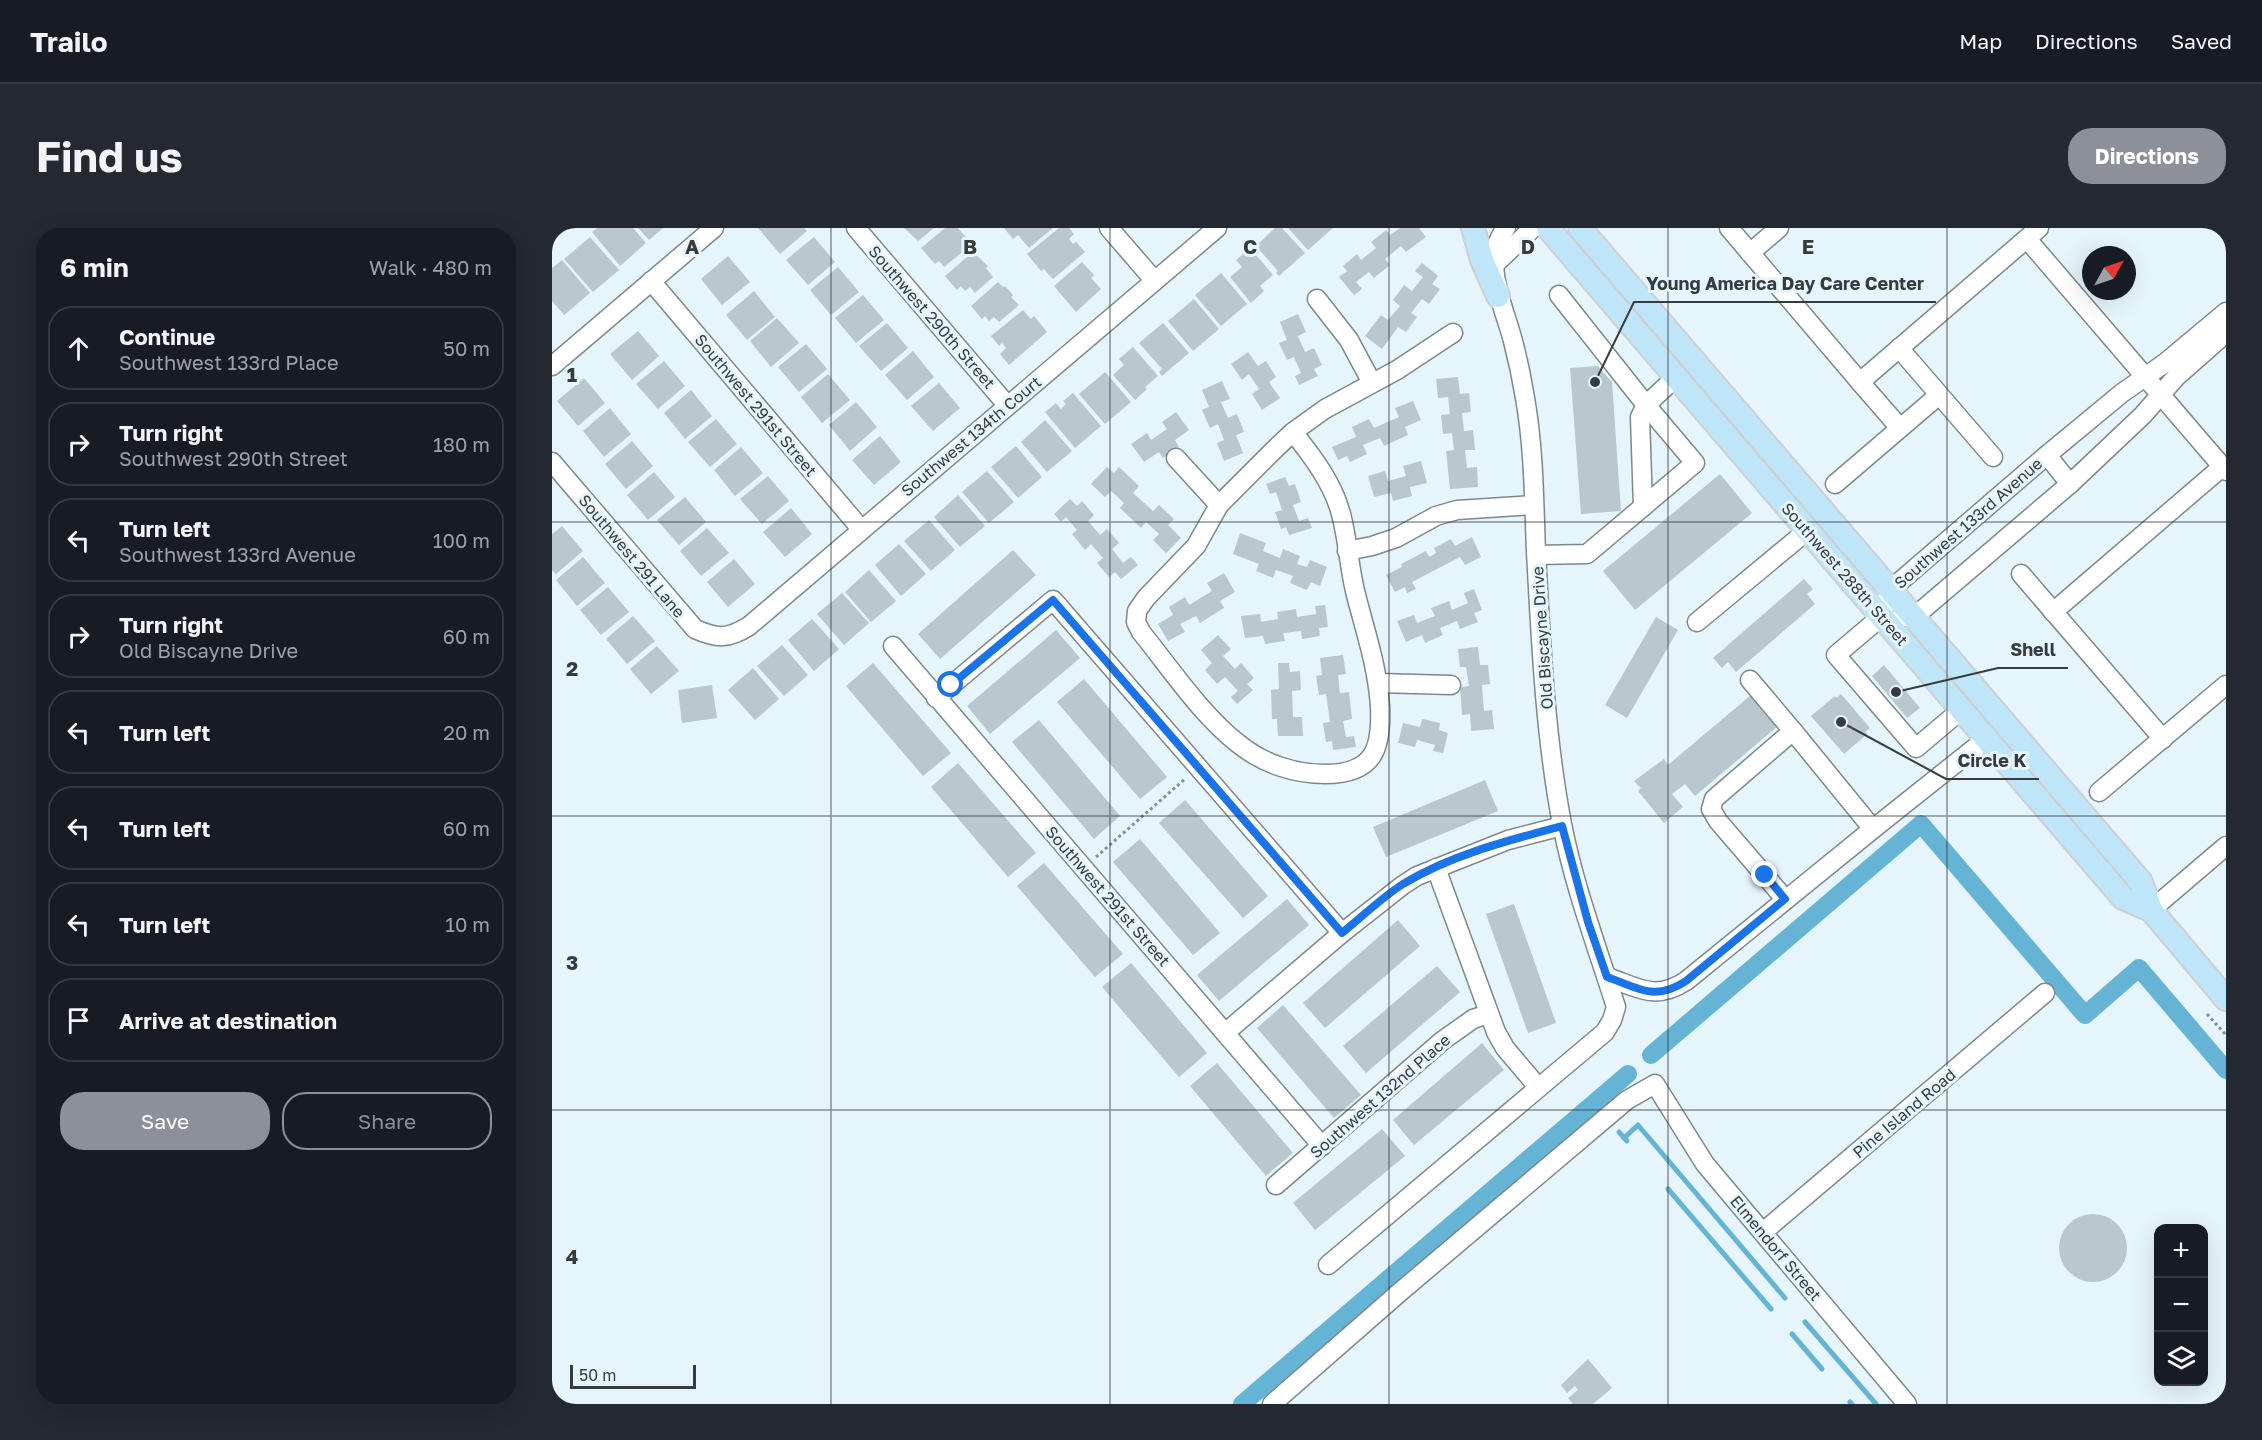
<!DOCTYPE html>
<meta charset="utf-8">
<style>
body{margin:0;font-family:"Golos Text",sans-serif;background:#242831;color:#f1f3f6}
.controls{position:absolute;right:18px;bottom:18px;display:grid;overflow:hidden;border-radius:12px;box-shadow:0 6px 24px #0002}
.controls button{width:54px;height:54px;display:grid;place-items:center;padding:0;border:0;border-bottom:2px solid #363941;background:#171b24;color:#f1f3f6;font:30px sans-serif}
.compass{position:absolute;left:1530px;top:18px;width:54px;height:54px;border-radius:50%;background:#171b24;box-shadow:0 6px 24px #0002;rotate:50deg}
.scale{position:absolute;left:18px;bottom:15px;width:126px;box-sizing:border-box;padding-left:6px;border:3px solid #363c3e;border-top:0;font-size:16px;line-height:21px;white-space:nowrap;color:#363c3e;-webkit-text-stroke:4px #e6f4fb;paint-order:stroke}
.stop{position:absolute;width:18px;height:18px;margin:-14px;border:4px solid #1a73e8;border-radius:50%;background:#fff}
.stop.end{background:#1a73e8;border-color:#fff;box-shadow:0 2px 6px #0008}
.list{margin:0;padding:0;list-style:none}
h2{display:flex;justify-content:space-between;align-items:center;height:78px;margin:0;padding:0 24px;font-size:26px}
h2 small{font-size:20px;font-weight:400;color:#9ea1a6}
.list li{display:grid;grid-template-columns:39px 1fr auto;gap:18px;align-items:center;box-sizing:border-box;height:84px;margin:0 12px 12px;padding:0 12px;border:2px solid #363941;border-radius:24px}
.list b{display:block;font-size:22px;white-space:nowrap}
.list p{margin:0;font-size:20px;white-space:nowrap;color:#9ea1a6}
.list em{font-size:20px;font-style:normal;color:#9ea1a6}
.actions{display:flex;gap:12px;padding:18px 24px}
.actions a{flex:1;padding:14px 0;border:2px solid #8c9099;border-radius:24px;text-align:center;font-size:21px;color:#8c9099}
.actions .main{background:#8c9099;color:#fff}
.icon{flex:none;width:33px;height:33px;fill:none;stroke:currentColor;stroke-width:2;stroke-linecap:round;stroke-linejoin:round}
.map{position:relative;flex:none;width:1674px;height:1176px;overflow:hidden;border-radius:24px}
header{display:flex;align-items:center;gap:36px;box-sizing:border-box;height:84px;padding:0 30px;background:#171b24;border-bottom:2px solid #363941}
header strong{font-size:28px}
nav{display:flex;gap:33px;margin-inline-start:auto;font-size:21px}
.intro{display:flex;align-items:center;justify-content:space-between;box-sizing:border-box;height:144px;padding:0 36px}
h1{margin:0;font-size:42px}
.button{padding:15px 27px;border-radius:24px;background:#8c9099;color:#fff;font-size:21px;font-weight:700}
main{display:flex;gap:36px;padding:0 36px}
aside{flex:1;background:#171b24;border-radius:24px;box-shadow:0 6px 24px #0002}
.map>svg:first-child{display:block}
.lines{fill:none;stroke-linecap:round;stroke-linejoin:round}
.stream{stroke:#65b4d6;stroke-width:5}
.canal{stroke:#65b4d6;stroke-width:18}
.building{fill:#bac7ce}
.minor-casing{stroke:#7b888e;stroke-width:21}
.major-casing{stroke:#cfd0d1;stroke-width:26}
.path{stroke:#869094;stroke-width:3;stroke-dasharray:3 3;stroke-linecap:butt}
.minor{stroke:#fff;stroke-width:18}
.major{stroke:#bfe6f8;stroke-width:22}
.route{stroke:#1a73e8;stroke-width:8}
.grid{fill:none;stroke:#363c3e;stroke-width:1.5;stroke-opacity:0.55}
.labels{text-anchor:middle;stroke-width:6;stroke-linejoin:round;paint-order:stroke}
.street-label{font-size:16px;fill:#363c3e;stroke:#e6f4fb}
.grid-label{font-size:20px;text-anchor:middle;font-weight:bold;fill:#363c3e;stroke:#e6f4fb;stroke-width:6;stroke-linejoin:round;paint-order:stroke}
.leader{fill:none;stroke:#363c3e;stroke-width:2}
.callout-dot{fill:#363c3e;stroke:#e6f4fb;stroke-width:2}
.callout-label{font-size:18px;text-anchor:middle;font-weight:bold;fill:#363c3e;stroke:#e6f4fb;stroke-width:6;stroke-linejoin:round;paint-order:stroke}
</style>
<header>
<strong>Trailo</strong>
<nav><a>Map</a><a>Directions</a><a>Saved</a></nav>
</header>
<div class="intro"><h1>Find us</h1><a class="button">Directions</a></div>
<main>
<aside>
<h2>6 min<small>Walk · 480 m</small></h2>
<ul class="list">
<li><svg class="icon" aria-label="ahead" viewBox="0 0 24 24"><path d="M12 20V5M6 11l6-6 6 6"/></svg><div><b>Continue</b><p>Southwest 133rd Place</p></div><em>50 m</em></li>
<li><svg class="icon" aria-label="right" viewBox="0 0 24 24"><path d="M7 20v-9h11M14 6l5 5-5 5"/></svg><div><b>Turn right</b><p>Southwest 290th Street</p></div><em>180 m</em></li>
<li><svg class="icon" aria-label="left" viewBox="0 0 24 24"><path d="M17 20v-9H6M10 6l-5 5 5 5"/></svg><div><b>Turn left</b><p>Southwest 133rd Avenue</p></div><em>100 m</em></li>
<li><svg class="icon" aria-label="right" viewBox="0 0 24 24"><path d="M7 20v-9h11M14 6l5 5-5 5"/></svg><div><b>Turn right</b><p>Old Biscayne Drive</p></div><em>60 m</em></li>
<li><svg class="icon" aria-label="left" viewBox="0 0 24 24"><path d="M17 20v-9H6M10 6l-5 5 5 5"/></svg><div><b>Turn left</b></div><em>20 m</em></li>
<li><svg class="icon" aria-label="left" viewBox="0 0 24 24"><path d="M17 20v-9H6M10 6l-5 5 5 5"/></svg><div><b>Turn left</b></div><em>60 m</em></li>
<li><svg class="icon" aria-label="left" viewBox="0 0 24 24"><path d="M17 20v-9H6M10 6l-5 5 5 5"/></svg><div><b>Turn left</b></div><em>10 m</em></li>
<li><svg class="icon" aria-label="arrive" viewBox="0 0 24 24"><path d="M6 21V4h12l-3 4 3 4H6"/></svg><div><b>Arrive at destination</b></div></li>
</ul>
<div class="actions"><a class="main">Save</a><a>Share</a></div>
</aside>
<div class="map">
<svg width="1674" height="1176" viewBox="0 0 1674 1176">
<rect width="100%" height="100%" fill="#e6f4fb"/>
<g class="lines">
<g class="stream">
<polyline points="1067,904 1075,913"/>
<polyline points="1072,910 1086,897 1233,1070"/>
<polyline points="1116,961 1219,1081"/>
<polyline points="1253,1094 1324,1176"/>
<polyline points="1240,1106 1270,1141"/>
<polyline points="1298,1174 1300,1176"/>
</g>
<g class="canal">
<polyline points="1099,827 1369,596 1533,787 1587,740 1674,842"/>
<polyline points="690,1176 1076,846"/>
</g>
</g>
<g class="building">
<polygon points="45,0 81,0 94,15 68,38 40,4"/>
<polygon points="86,0 111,0 97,12"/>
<polygon points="206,0 252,0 255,3 228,26"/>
<polygon points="352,0 382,0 366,13"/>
<polygon points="393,0 406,0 420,16 392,39 387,33 383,36 369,20"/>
<polygon points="452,0 501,0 477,20 466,7 461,11"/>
<polygon points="507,0 517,0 522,6 517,11 521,16 524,14 533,24 501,51 492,41 489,43 475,26"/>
<polygon points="723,0 730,0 753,25 727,48 724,45 726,43 704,18"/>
<polygon points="736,0 781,0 756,22"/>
<polygon points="848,0 867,0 874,9 854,24 849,18 833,31 838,37 822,50 817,44 804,54 810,61 802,67 787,49 795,43 791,38 805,26 809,32 824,20 819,14 834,2 838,7"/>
<polygon points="38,9 67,42 41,64 12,31"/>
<polygon points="262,9 283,34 256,57 234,32"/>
<polygon points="698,20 721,47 708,58 712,63 699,75 678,49 690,39 684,32"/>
<polygon points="421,24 436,38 434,40 441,49 423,65 418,59 413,63 409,58 405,62 393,48"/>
<polygon points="176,28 198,54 170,77 149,51"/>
<polygon points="10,32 38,65 12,87 0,73 0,40"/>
<polygon points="530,34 542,47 539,50 549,61 524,84 502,58"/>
<polygon points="870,35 886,48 880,56 888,61 877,76 870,71 859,85 865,89 854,104 846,99 830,121 813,108 829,87 836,92 848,78 841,72 852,57 860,63 871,49 863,43"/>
<polygon points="286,39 307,64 279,87 258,62"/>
<polygon points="669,45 695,76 669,98 643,67"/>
<polygon points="446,54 451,59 453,58 461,67 459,69 467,77 447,94 442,89 437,93 433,88 430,91 419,78"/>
<polygon points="202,63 223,89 195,112 174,87"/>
<polygon points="311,67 332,92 304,115 283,90"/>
<polygon points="642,71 667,101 641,123 616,93"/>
<polygon points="471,82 479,91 482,88 495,104 457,137 448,126 454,120 450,115 447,118 439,108"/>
<polygon points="746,86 754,104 746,108 753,124 762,120 770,137 762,141 766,148 747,157 743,148 749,145 742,129 735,132 727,115 735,112 728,94"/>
<polygon points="225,90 247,115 219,139 198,113"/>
<polygon points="335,95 356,120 329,143 307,118"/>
<polygon points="611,95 637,125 610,148 607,144 610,141 587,115"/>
<polygon points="86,103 107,128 80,152 58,126"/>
<polygon points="254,116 275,141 247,164 226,139"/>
<polygon points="581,119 606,148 593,159 595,161 583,172 561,147 572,137 567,131"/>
<polygon points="361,123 382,149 355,172 333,147"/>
<polygon points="696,124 706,138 714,133 724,149 717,154 728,170 710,182 700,166 707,161 697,146 690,152 679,136"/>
<polygon points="112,133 133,158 106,181 84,156"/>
<polygon points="1046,138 1060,154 1069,283 1029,286 1018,140"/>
<polygon points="553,144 579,174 553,196 527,166"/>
<polygon points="276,146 298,172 270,195 249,169"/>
<polygon points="906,149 908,166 917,165 919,184 910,185 912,203 921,202 923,222 913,222 915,240 925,239 926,259 898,261 894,223 902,222 900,205 891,206 889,187 898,186 896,169 886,170 884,151"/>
<polygon points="32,150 53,175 26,198 5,173"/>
<polygon points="670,153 678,171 669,174 676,190 685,186 692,204 684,207 691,225 672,233 665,215 672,212 666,196 658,200 650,182 657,179 650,162"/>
<polygon points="387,155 408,180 381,203 359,178"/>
<polygon points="139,162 160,188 133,211 112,185"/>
<polygon points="521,165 549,198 523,220 493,184 504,175 509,181 514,176 511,173"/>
<polygon points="861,173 869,192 853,199 856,207 832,218 828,210 811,217 815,226 798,234 795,228 786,232 780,219 804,209 800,199 817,191 822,200 847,189 843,180"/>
<polygon points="304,174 325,199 298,223 277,197"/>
<polygon points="58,180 79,206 52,229 31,203"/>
<polygon points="624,184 637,202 623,212 627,219 611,230 607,224 592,234 579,216 595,205 599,212 615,201 610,194"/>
<polygon points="164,191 185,216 158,239 136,214"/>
<polygon points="493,192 520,223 495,244 469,214"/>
<polygon points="328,208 349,234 322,257 300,232"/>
<polygon points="80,213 101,238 74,261 53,236"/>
<polygon points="464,218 490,249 466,270 439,239"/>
<polygon points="189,219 211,245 183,268 162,242"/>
<polygon points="869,233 875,255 858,259 860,268 841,273 839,265 822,269 816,248 833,243 836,253 854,248 851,238"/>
<polygon points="555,239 562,245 567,239 587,258 581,265 601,283 607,277 622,291 616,297 629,310 614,325 601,312 607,306 594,294 589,300 568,280 572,275 559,263 553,269 539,256"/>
<polygon points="435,243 462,274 437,295 410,264"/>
<polygon points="102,244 123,269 96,292 75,267"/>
<polygon points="1168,246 1200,285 1083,382 1051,343"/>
<polygon points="216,248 237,273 210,296 188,271"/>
<polygon points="733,249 737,258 743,256 749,274 741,277 747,293 756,290 760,300 737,307 734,299 729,301 723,284 730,282 724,264 718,266 714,256"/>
<polygon points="406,267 433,298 408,319 382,289"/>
<polygon points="133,269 154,294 127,317 105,292"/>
<polygon points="518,271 525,278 530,273 542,287 536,293 548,307 555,301 567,315 560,321 571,335 579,329 586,337 569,351 563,344 557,349 545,335 551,330 539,316 533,322 520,306 525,302 514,289 509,294 502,286"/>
<polygon points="239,280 260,306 233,329 211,304"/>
<polygon points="377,292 403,322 379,343 352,313"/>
<polygon points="10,298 31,323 4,346 0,342 0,306"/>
<polygon points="155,300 177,325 149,348 128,323"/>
<polygon points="688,305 714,315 711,323 728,330 731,321 748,328 745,336 755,339 758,332 775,339 768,358 759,354 755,362 738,355 741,348 724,342 721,350 704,343 707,336 681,326"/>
<polygon points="920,309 929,329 913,337 908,329 860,354 864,361 855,365 853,359 843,364 834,347 850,339 849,336 874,323 877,329 884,325 882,320 899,311 903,318"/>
<polygon points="347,316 374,346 349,368 323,337"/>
<polygon points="461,322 484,347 388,431 366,406"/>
<polygon points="31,329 53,355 25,378 4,352"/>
<polygon points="182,331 203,356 176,379 155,354"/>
<polygon points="317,342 344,373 319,394 293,364"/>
<polygon points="672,345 683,364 668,373 672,380 648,395 644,388 628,396 633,404 616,413 606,396 621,387 617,379 633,369 637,377 660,363 655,355"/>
<polygon points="1252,351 1261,361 1255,366 1263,376 1184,444 1176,434 1170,440 1161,430"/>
<polygon points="56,359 77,384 49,407 28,382"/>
<polygon points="922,361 930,382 922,385 926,394 908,401 905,393 888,400 891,407 873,415 870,407 854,414 845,393 862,387 865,395 883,388 879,380 897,373 900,382 916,375 912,365"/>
<polygon points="290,365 317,395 292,417 265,386"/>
<polygon points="773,377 776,399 767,400 768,408 750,411 749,403 731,405 733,413 713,416 711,408 693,410 689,388 708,386 709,394 726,391 725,384 744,381 745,389 764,386 763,378"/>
<polygon points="81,388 103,413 75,436 54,411"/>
<polygon points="1104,389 1126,402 1075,490 1053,477"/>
<polygon points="260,391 287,421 262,443 236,412"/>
<polygon points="504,402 528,430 438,506 415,478"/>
<polygon points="666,407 679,421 671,428 683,441 689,435 702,450 695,456 701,462 685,476 679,469 686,463 673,449 665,456 653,442 660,435 649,422"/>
<polygon points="230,417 256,447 232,468 205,438"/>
<polygon points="105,418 127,443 99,466 78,441"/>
<polygon points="926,419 928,437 936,437 938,456 930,457 932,483 940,482 942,501 919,503 918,486 910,487 908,459 917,458 914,439 908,439 906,421"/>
<polygon points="791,427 794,446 786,447 788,465 797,464 800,491 791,493 794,509 802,508 804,519 781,522 780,513 774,514 771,495 778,494 774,466 767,467 764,448 770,447 768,430"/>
<polygon points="321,435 399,525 371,548 294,458"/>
<polygon points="726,435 737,435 738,444 748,443 749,462 740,463 741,489 750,489 751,508 726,508 725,491 720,491 719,462 727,461"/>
<polygon points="1332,437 1368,480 1355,490 1320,448"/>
<polygon points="201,440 227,471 203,492 176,462"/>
<polygon points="532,451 615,549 588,571 505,474"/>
<polygon points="160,457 165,490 130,495 126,462"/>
<polygon points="1289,466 1318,500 1313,504 1315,506 1292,526 1259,488 1283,468 1285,470"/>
<polygon points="1199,467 1226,498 1143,568 1133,556 1120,566 1131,579 1112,595 1086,563 1089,560 1082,553 1112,531 1116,537"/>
<polygon points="870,491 888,495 887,502 896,505 891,525 881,523 883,517 865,512 863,519 846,515 851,495 868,499"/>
<polygon points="487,492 568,588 542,611 460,514"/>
<polygon points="406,535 484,625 456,649 379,559"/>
<polygon points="933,552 946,583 834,629 821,599"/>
<polygon points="633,572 716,668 691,690 607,595"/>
<polygon points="588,611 668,705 641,727 561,634"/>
<polygon points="492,635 571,726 543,749 465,658"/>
<polygon points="735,671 757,697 667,773 645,747"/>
<polygon points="962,676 1004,795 976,805 934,686"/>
<polygon points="846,692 868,718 773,800 751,775"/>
<polygon points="579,735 655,825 627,849 550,759"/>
<polygon points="885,738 908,764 814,845 791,818"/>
<polygon points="731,777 809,867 782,890 705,800"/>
<polygon points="930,815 952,842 862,917 841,892"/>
<polygon points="665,835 741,925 714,948 638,858"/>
<polygon points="830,901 853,928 763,1002 741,975"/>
<circle cx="1541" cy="1020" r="34"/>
<polygon points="1036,1131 1060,1160 1041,1176 1021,1176 1016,1170 1026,1162 1023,1158 1015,1165 1009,1157"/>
</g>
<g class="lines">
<defs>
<g id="minor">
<polyline points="304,0 455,177"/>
<polyline points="557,0 602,52"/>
<polyline points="1177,0 1308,154"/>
<polyline points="1475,11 1674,243"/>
<polyline points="1198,25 1227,0"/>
<polyline points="943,36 981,0"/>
<polyline points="99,53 309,301"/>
<polyline points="765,71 797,112 820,155"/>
<polyline points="1347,120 1441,229"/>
<polyline points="0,138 162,0"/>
<polyline points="1348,200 1308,154 1487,0"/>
<path d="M741,204c19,24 40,51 48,82 7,26 8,54 15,81 10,39 21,70 24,111 2,43 -6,68 -55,68 -30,0 -61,-10 -85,-29 -38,-29 -69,-76 -99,-113l-5,-10 1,-11 9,-13 50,-52 23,-41 56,-56 18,-17 32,-23 72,-39 56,-37"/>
<polyline points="1495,227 1518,256"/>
<polyline points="624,230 667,277"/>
<path d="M0,234l143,167c23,10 33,10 54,-3l468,-398"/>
<polyline points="1283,256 1387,167"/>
<polyline points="1091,279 1088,189 1094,177 1124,149"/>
<polyline points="795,323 820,318 844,310 884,288 905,282 982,277"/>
<polyline points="985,327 1035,326 1143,235 1094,177 1007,67"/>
<polyline points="1469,346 1611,511"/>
<polyline points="1501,384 1670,239"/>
<polyline points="1329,389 1338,362 1495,227 1570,165 1613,135 1674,84"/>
<polyline points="1329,389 1284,427 1364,520 1409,482"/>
<polyline points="1349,389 1362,389 1518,256 1591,187 1624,149 1674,105"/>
<polyline points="1145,394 1256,302"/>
<polyline points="341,418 770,918"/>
<polyline points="1198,452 1241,503"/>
<polyline points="826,455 899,457"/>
<polyline points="384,470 501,372 790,705"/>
<polyline points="1547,564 1674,457"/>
<polyline points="1321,601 1434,511"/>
<polyline points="884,640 944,804 953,820 986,859"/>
<polyline points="1599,682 1674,618"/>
<path d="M1055,749c32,11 48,24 79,4l187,-152 -80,-98 -79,68 -3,10 7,12 67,78"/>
<polyline points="673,805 790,705 851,657 865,648 956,612 1010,598"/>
<polyline points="724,957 890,813 921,791 936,786"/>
<polyline points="1211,1004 1493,765"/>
<path d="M776,1037l277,-233 7,-12 4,-13c-19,-60 -42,-121 -54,-183 -17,-89 -21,-181 -26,-272 -2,-51 -2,-103 -11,-154 -3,-19 -7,-38 -12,-57 -9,-35 -33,-80 -7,-113"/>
<polyline points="720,1176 848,1064 1075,872 1103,856 1153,936 1355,1176"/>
</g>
<g id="major">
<polyline points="921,0 930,32 946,68"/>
<polyline points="996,0 1571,670 1599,682"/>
<polyline points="1028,0 1589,654 1599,682 1674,771"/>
</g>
</defs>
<use href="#minor" class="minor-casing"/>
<use href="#major" class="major-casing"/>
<g class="path">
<polyline points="544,629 634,550"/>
<polyline points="1655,786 1674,807"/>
</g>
<use href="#minor" class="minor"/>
<use href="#major" class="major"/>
</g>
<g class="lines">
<path class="route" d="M399,457l102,-85 289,333c20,-16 39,-35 61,-49 48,-29 106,-44 159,-58l26,96 19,55c32,11 47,25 79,4l99,-82 -20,-24"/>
</g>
<path class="grid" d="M279,0v1176M558,0v1176M837,0v1176M1116,0v1176M1395,0v1176M0,294h1674M0,588h1674M0,882h1674"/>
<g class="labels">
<g class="street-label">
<text transform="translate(380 89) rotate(49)" y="6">Southwest 290th Street</text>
<text transform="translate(204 177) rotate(50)" y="6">Southwest 291st Street</text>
<text transform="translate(419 208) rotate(-40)" y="6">Southwest 134th Court</text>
<text transform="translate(1416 295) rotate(-41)" y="6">Southwest 133rd Avenue</text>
<text transform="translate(80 328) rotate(50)" y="6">Southwest 291 Lane</text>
<text transform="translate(1293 346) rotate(49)" y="6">Southwest 288th Street</text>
<text transform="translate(990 410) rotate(-94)" y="6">Old Biscayne Drive</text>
<text transform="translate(556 668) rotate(49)" y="6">Southwest 291st Street</text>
<text transform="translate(828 868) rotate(-41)" y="6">Southwest 132nd Place</text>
<text transform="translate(1352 885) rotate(-40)" y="6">Pine Island Road</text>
<text transform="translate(1224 1020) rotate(50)" y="6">Elmendorf Street</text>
</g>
</g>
<g class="grid-label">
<text x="140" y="26">A</text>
<text x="418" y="26">B</text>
<text x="698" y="26">C</text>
<text x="976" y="26">D</text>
<text x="1256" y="26">E</text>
<text x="20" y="154">1</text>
<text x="20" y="448">2</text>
<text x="20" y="742">3</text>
<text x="20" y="1036">4</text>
</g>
<path class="leader" d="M1043 154L1082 74H1384M1344 464L1446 440H1516M1289 494L1394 551H1487"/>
<g class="callout-dot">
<circle cx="1043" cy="154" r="6"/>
<circle cx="1344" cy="464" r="6"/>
<circle cx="1289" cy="494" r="6"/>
</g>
<g class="callout-label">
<text x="1233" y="62">Young America Day Care Center</text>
<text x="1481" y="428">Shell</text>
<text x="1440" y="539">Circle K</text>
</g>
</svg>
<div class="controls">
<button>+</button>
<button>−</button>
<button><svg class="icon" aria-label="layers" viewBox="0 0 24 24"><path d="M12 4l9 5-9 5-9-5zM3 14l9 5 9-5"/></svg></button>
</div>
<svg class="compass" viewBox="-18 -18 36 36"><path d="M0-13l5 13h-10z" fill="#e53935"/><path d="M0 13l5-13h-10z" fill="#9ea1a6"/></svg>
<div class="scale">50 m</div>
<div class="stop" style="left:399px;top:457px"></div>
<div class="stop end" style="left:1213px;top:647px"></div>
</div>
</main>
